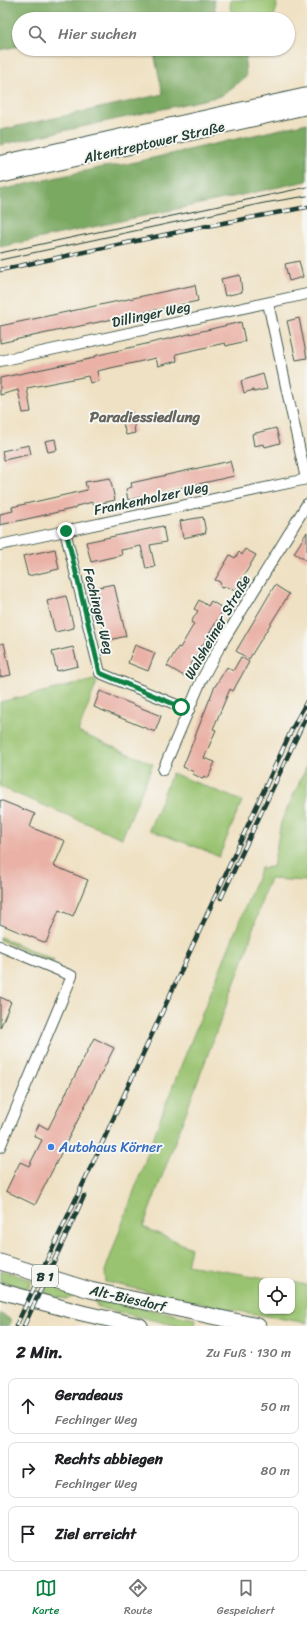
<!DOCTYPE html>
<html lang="de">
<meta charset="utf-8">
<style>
body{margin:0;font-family:Sriracha,sans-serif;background:#f6f6f6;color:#202124}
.controls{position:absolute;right:12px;bottom:12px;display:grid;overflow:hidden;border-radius:8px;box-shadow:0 1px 3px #0004}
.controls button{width:36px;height:36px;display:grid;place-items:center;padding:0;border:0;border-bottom:1px solid #e0e0e0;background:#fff;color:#202124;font:20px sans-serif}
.stop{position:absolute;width:12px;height:12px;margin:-9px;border:3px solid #0b8043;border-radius:50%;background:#fff}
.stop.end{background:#0b8043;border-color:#fff;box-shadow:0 1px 4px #0008}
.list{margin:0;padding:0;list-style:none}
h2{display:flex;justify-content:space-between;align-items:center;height:52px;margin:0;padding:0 16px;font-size:17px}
h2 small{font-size:13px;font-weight:400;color:#757577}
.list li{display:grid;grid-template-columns:26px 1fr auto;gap:12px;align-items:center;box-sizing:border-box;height:56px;margin:0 8px 8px;padding:0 8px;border:1px solid #e0e0e0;border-radius:8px}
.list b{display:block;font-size:15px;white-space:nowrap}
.list p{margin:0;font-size:13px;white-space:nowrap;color:#757577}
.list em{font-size:13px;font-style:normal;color:#757577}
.icon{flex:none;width:22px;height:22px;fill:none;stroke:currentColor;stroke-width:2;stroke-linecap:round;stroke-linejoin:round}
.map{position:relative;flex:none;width:307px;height:1326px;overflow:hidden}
.search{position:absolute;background:#fff;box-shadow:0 1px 3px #0004;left:12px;right:12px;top:12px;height:44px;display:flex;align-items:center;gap:10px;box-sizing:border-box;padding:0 14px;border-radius:22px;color:#757577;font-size:15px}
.sheet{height:244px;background:#fff}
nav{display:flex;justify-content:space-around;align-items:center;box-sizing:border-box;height:56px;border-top:1px solid #e0e0e0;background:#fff;font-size:11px;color:#757577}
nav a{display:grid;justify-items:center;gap:2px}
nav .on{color:#0b8043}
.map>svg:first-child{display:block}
.green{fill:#99c370;stroke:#5c8052}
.forest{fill:#7aa962;stroke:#4c734b}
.building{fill:#eab2a7}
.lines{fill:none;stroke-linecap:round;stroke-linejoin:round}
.street-casing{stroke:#3e5649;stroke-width:12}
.secondary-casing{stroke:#3e5649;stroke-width:16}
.primary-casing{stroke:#3e5649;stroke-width:17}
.street{stroke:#fff;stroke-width:10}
.secondary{stroke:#fff;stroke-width:14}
.primary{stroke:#fff;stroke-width:15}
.tram{stroke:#1f3d34;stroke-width:1}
.rail-casing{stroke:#1f3d34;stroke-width:4.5}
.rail{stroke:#f6f6f2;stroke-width:3;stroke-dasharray:9;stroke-linecap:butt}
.route{stroke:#0b8043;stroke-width:5}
.shop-dot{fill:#3f7fe0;stroke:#f6f6f2;stroke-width:1.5}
.labels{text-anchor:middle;stroke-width:4;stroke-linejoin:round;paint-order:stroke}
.shield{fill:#f6f6f2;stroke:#60746d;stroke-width:1}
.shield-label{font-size:13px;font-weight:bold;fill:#1f3d34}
.street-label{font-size:14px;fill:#1f3d34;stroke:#f6f6f2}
.shop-label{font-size:14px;fill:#366cbe;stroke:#f6f6f2;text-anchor:start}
.neighbourhood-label{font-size:15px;font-weight:bold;fill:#66665c;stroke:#f6f6f2}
</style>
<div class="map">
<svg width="307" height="1326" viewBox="0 0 307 1326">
<rect width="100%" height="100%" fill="#f6f6f2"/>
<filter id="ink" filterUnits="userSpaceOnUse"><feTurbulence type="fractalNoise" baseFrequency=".025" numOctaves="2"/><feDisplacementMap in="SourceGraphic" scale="8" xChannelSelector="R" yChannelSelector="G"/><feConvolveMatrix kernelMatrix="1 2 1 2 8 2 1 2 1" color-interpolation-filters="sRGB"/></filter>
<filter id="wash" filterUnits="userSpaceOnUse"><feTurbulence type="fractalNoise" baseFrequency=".012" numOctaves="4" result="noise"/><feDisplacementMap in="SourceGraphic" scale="16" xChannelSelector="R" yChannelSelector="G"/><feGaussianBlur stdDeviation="0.9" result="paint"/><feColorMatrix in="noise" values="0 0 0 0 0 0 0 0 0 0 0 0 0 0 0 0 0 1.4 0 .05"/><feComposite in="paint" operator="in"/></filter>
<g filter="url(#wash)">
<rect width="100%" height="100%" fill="#efe1c3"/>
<g class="green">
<polygon points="231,0 276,0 277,7 273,19 234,19 230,8"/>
<polygon points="94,680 97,682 78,732 153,764 122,838 0,787 0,702"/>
<polygon points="307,766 307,881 270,879 264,893 247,950 143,1227 191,1248 187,1265 284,1281 262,1281 262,1311 292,1311 292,1282 307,1285 307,1323 226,1309 106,1282 105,1271 166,1103 261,868 273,867 281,822"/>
<polygon points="172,773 242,801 219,857 202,849 149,830"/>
<polygon points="0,937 54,960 53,962 52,962 0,940"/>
<polygon points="0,1270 32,1280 28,1289 0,1281"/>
<polygon points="48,1283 76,1293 77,1296 66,1299 44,1294"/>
<polygon points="97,1298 196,1319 195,1326 179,1326 104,1309 97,1306 95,1302"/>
</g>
<g class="forest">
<polygon points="0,0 214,0 216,19 19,19 19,46 0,50"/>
<polygon points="153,49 244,49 247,59 245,60 246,77 221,96 0,145 0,130 163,94"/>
<polygon points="307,123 307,181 0,247 0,190 103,167 122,165"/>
<polygon points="0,1314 2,1314 11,1320 9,1326 0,1326"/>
</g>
<g id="blocks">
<g class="building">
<polygon points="299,261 303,277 289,281 285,264"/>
<polygon points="240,275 242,292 225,296 221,279"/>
<polygon points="195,285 198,301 0,343 0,326"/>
<polygon points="299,318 307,358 296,360 287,321"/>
<polygon points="241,322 245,341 226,346 225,343 176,354 177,361 158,366 156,358 97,371 99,381 90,383 88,376 27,388 31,412 23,413 18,390 0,395 0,378 94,358 94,356"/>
<polygon points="263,374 267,389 254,392 253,390 244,393 241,381"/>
<polygon points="132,412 135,433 126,435 121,415"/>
<polygon points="276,428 280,443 265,447 264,444 254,446 252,434"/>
<polygon points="55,439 57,450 48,452 45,441"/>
<polygon points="29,445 31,454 4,460 2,451"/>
<polygon points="230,461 234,476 128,500 126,489 132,487 131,483"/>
<polygon points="110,478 115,500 94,505 93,502 76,506 76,508 0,525 0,514 13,511 12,507 87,490 85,482"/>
<polygon points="203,517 206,533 183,538 180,521"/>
<polygon points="163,526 166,542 150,545 155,567 146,569 141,546 121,550 122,555 91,562 86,542"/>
<polygon points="307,532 307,561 294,553"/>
<polygon points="55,549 59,569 28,576 23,556"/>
<polygon points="245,549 256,555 235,591 227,587 221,588 220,582 215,580 230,555 235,558 239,552 242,555"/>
<polygon points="114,584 126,636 106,641 94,588"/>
<polygon points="275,585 289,594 249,659 236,651"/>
<polygon points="66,596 74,628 55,632 47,601"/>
<polygon points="199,600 208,606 211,601 224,609 184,676 167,666 178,647 180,648 194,624 191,622 198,611 194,609"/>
<polygon points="4,643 11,675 0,677 0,644"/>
<polygon points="135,645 155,653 148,671 128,663"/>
<polygon points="73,647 78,666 57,671 52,652"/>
<polygon points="241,657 249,662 233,691 230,689 213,729 216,730 204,758 215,762 208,778 204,776 203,779 193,774 194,772 183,767 214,688 227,667 233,671"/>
<polygon points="100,691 161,716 155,732 94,707"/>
<polygon points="0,800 35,814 30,827 65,841 54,866 88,880 73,916 59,910 46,943 0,924"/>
<polygon points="0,997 11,1002 0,1028"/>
<polygon points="94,1038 114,1048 35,1205 6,1191 20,1162 29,1166 42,1140 34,1136 39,1124 48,1129"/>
</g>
</g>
</g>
<g filter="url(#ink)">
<use href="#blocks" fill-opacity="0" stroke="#3e5649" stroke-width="1"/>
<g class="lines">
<defs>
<g id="street">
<polyline points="268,303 306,479"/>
<polyline points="0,361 307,294"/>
<polyline points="65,531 100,673 189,710"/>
<polyline points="0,545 307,479"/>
<polyline points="163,770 201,681 220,646 307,504"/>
<polyline points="0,946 72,976 0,1147"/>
</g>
<g id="secondary">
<polyline points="0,163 307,95"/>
<polyline points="0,176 307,107"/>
</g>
<g id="primary">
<polyline points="0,1262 90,1290 258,1326"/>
<polyline points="0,1291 82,1313 140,1326"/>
</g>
</defs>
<use href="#street" class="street-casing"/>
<use href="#secondary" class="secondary-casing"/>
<use href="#primary" class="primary-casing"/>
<use href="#street" class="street"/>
<use href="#secondary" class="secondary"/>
<use href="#primary" class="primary"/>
<g class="tram">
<polyline points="0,253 307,187"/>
<polyline points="0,260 264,203 307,196"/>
</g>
<defs>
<g id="rail">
<polyline points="0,270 197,228 307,207"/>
<polyline points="221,898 307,715"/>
<polyline points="16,1326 98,1152 292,729 307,701"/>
<polyline points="24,1326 84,1196"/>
</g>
</defs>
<use href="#rail" class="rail-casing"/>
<use href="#rail" class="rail"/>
</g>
</g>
<g class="lines" filter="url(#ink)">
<polyline class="route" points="66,531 100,673 181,707"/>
</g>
<circle class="shop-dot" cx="51" cy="1147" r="4"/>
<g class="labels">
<rect class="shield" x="32" y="1265" width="26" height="22" rx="3"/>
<g class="shield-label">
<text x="45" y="1281">B 1</text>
</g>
<g class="street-label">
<text transform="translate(154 142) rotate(-13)" y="5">Altentreptower Straße</text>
<text transform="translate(151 314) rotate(-12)" y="5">Dillinger Weg</text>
<text transform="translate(151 498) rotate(-12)" y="5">Frankenholzer Weg</text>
<text transform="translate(99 611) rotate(76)" y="5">Fechinger Weg</text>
<text transform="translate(217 627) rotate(-60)" y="5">Walsheimer Straße</text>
<text transform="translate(128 1298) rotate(13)" y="5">Alt-Biesdorf</text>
</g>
<g class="shop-label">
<text x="59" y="1152">Autohaus Körner</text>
</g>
<g class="neighbourhood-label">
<text x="145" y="422">Paradiessiedlung</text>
</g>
</g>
</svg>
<div class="controls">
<button><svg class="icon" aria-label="locate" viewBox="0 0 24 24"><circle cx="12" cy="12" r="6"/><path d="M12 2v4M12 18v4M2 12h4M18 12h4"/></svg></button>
</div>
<div class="stop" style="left:181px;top:707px"></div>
<div class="stop end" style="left:66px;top:531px"></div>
<div class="search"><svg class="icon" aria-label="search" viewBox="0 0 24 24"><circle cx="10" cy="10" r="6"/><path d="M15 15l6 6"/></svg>Hier suchen</div>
</div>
<section class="sheet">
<h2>2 Min.<small>Zu Fuß · 130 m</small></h2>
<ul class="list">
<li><svg class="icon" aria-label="ahead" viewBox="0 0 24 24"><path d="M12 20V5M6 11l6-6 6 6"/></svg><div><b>Geradeaus</b><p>Fechinger Weg</p></div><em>50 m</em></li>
<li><svg class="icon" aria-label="right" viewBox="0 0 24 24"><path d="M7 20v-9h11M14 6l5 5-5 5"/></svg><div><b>Rechts abbiegen</b><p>Fechinger Weg</p></div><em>80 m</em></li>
<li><svg class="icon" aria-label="arrive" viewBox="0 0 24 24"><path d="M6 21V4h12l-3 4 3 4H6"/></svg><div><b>Ziel erreicht</b></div></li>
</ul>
</section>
<nav>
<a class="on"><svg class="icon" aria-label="map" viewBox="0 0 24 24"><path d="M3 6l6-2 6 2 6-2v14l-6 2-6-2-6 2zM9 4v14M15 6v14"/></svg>Karte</a>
<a><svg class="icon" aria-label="directions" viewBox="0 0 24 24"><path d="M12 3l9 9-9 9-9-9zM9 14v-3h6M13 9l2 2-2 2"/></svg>Route</a>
<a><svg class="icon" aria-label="saved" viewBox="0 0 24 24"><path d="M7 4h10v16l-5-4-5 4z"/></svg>Gespeichert</a>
</nav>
